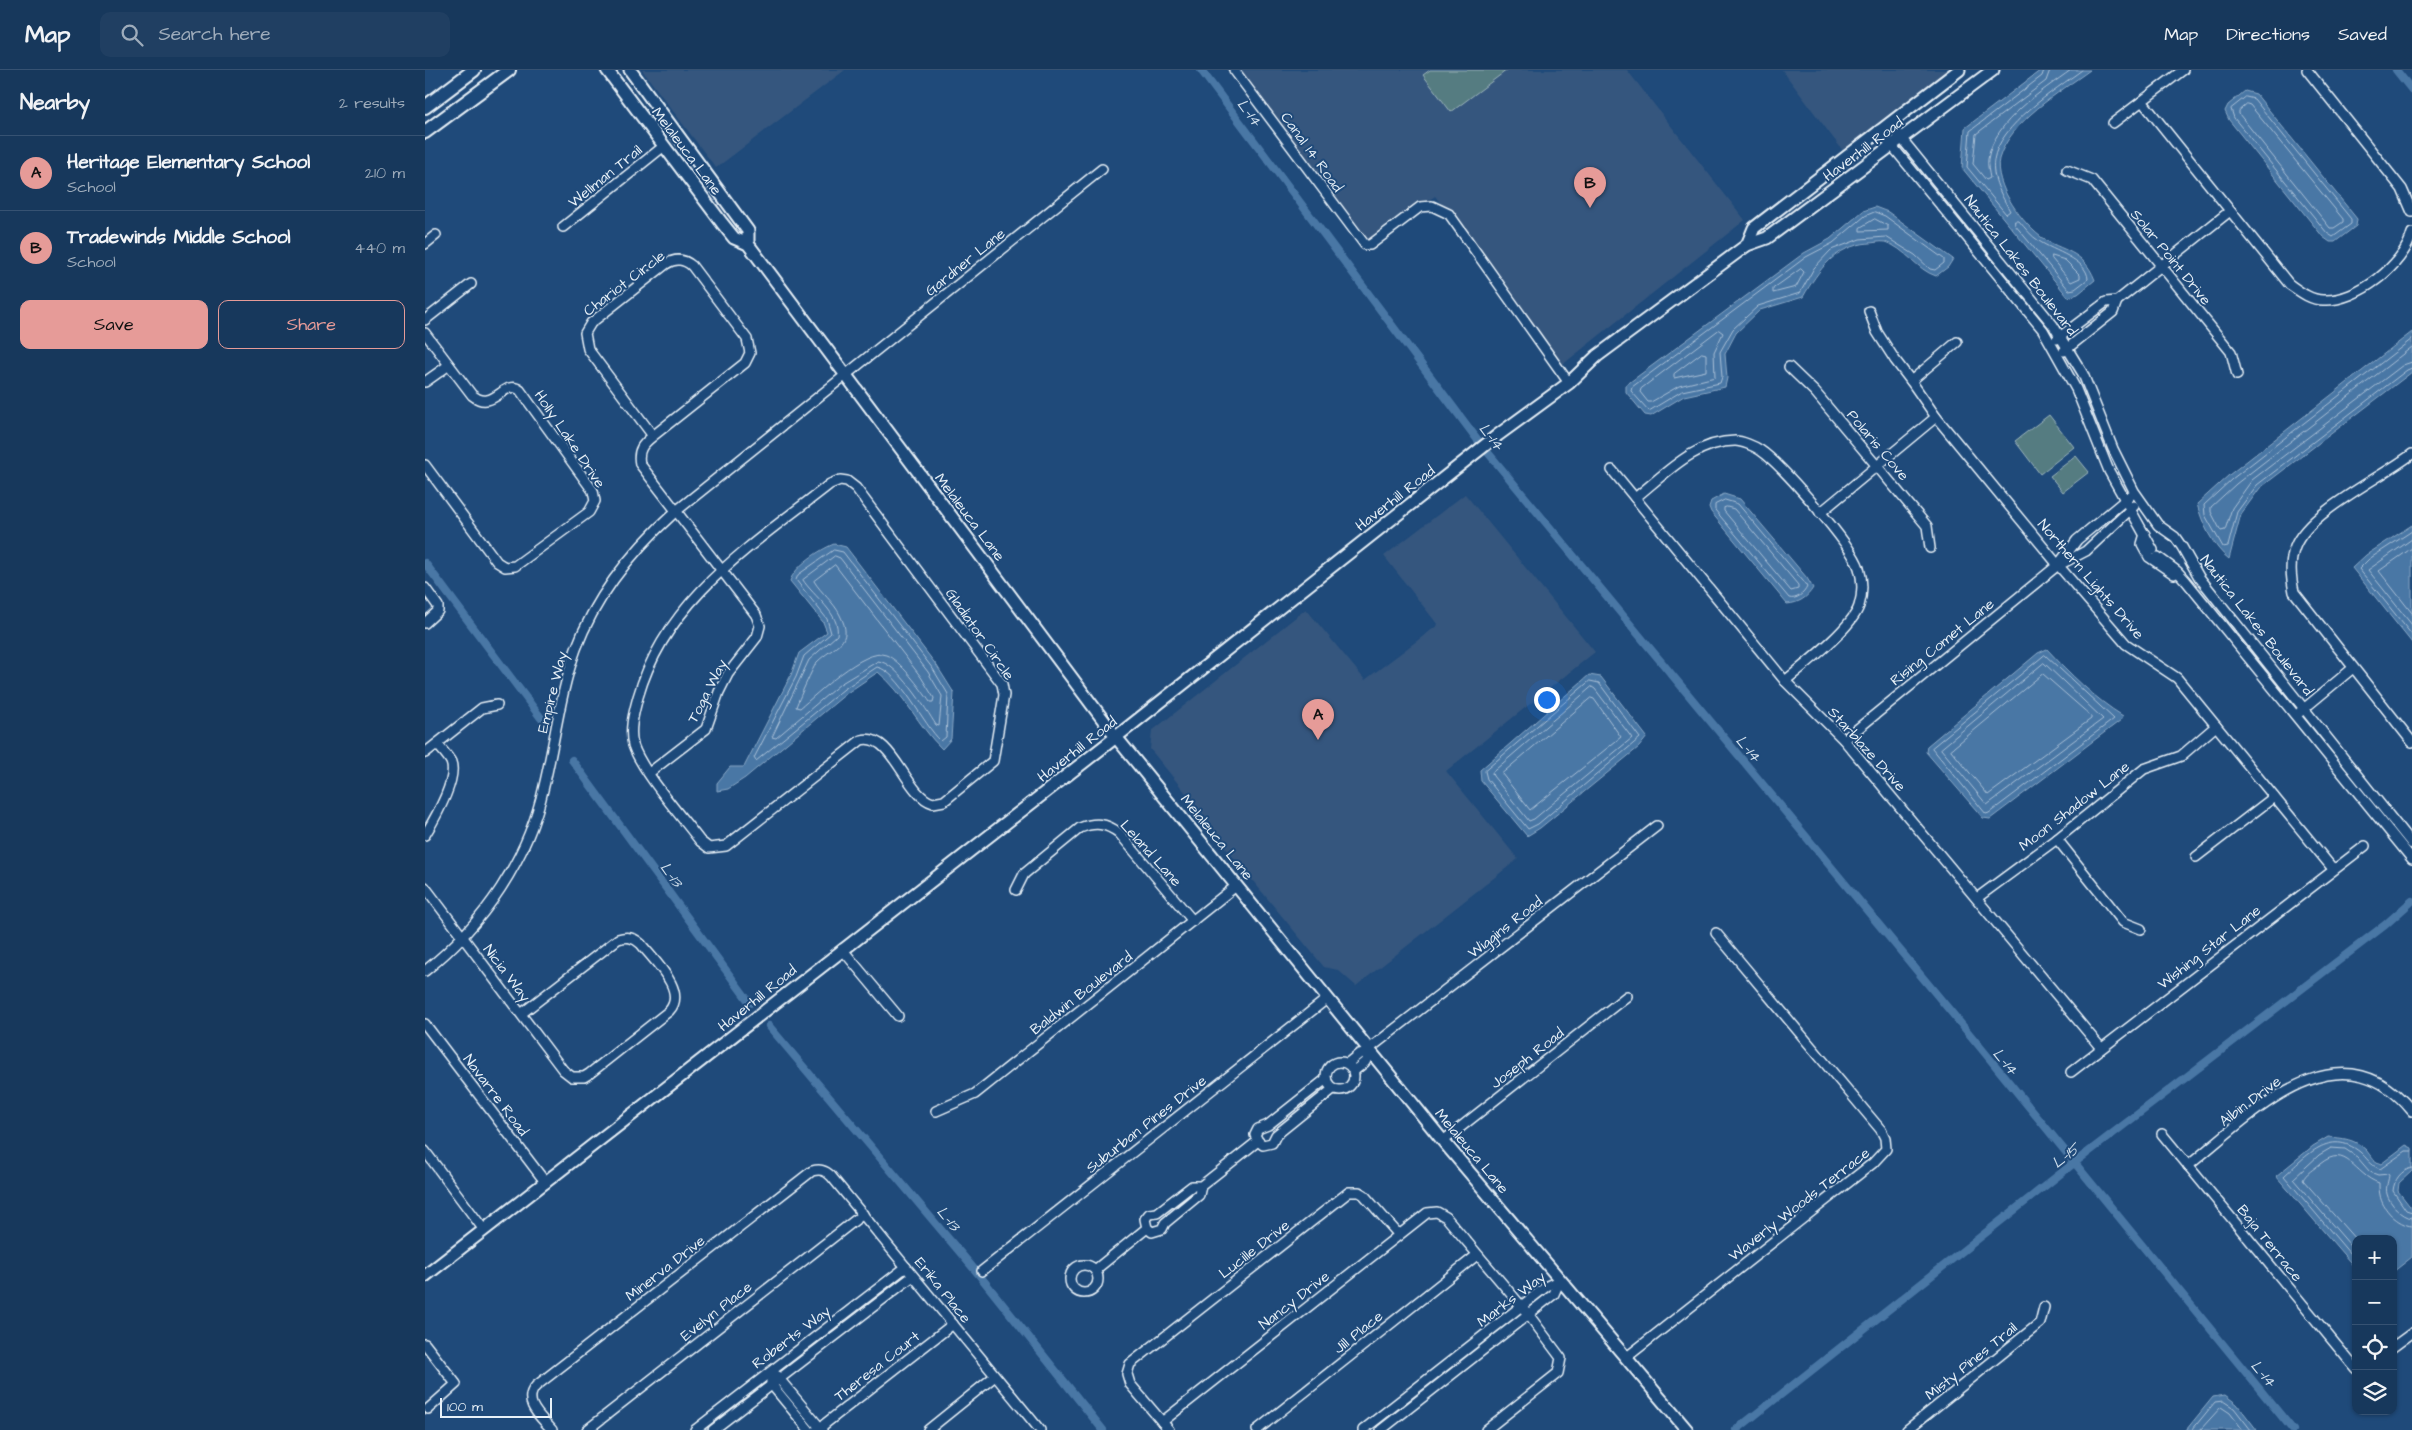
<!DOCTYPE html>
<meta charset="utf-8">
<style>
body{margin:0;font-family:"Architects Daughter",sans-serif;background:#203f62;color:#f1f3f6}
.controls{position:absolute;right:15px;bottom:15px;display:grid;overflow:hidden;border-radius:10px;box-shadow:0 1px 4px #0004}
.controls button{width:45px;height:45px;display:grid;place-items:center;padding:0;border:0;border-bottom:1px solid #365272;background:#17385c;color:#f1f3f6;font:25px sans-serif}
.scale{position:absolute;left:15px;bottom:12px;width:112px;box-sizing:border-box;padding-left:5px;border:2px solid #e8f1f8;border-top:0;font-size:14px;line-height:18px;white-space:nowrap;color:#e8f1f8;-webkit-text-stroke:4px #1f4a7a;paint-order:stroke}
.you{position:absolute;left:1121px;top:629px;width:18px;height:18px;margin:-12px;border:4px solid #fff;border-radius:50%;background:#1a73e8;box-shadow:0 0 0 8px #1a73e833}
.badge{display:grid;place-items:center;width:32px;height:32px;border-radius:50%;background:#e69b98;color:#111;font-size:16px;font-weight:700}
.pin{position:absolute;translate:-50% -41px;filter:drop-shadow(0 1px 2px #0008)}
.pin::after{content:'';position:absolute;top:26px;width:18px;height:15px;background:inherit;clip-path:polygon(0 0,100% 0,50% 100%)}
.list{margin:0;padding:0;list-style:none}
h2{display:flex;justify-content:space-between;align-items:center;height:65px;margin:0;padding:0 20px;font-size:21px}
h2 small{font-size:16px;font-weight:400;color:#9eacbb}
.list li{display:grid;grid-template-columns:32px 1fr auto;gap:15px;align-items:center;box-sizing:border-box;height:75px;padding:0 20px;border-top:1px solid #365272}
.list b{display:block;font-size:19px;white-space:nowrap}
.list p{margin:0;font-size:16px;white-space:nowrap;color:#9eacbb}
.list em{font-size:16px;font-style:normal;color:#9eacbb}
.actions{display:flex;gap:10px;padding:15px 20px}
.actions a{flex:1;padding:11px 0;border:1px solid #e69b98;border-radius:10px;text-align:center;font-size:18px;color:#e69b98}
.actions .main{background:#e69b98;color:#111}
.icon{flex:none;width:28px;height:28px;fill:none;stroke:currentColor;stroke-width:2;stroke-linecap:round;stroke-linejoin:round}
.map{position:relative;flex:none;width:1987px;height:1360px;overflow:hidden}
header{display:flex;align-items:center;gap:30px;box-sizing:border-box;height:70px;padding:0 25px;background:#17385c;border-bottom:1px solid #365272}
header strong{font-size:24px}
nav{display:flex;gap:28px;margin-inline-start:auto;font-size:18px}
.search{width:350px;height:45px;background:#203f62;display:flex;align-items:center;gap:12px;box-sizing:border-box;padding:0 18px;border-radius:10px;color:#9eacbb;font-size:19px}
main{display:flex}
aside{flex:1;background:#17385c}
.map>svg:first-child{display:block}
.built{fill:#35567e}
.green{fill:#547b81;stroke:#9eb6bc}
.water{fill:#4a77a5;stroke:#89a8c6}
.lines{fill:none;stroke-linecap:round;stroke-linejoin:round}
.shore{stroke:#a9c0d7;stroke-width:1}
.canal{stroke:#4a77a5;stroke-width:8}
.minor-casing{stroke:#e8f1f8;stroke-width:12}
.tertiary-casing{stroke:#e8f1f8;stroke-width:15}
.secondary-casing{stroke:#e8f1f8;stroke-width:16}
.minor{stroke:#1f4a7a;stroke-width:9}
.tertiary{stroke:#1f4a7a;stroke-width:11}
.secondary{stroke:#1f4a7a;stroke-width:12}
.labels{text-anchor:middle;stroke-width:4;stroke-linejoin:round;paint-order:stroke}
.street-label{font-size:15px;fill:#e8f1f8;stroke:#1f4a7a}
.water-label{font-size:16px;font-style:italic;fill:#d0dfec;stroke:#1f4a7a}
</style>
<header>
<strong>Map</strong>
<div class="search"><svg class="icon" aria-label="search" viewBox="0 0 24 24"><circle cx="10" cy="10" r="6"/><path d="M15 15l6 6"/></svg>Search here</div>
<nav><a>Map</a><a>Directions</a><a>Saved</a></nav>
</header>
<main>
<aside>
<h2>Nearby<small>2 results</small></h2>
<ul class="list">
<li><span class="badge">A</span><div><b>Heritage Elementary School</b><p>School</p></div><em>210 m</em></li>
<li><span class="badge">B</span><div><b>Tradewinds Middle School</b><p>School</p></div><em>440 m</em></li>
</ul>
<div class="actions"><a class="main">Save</a><a>Share</a></div>
</aside>
<div class="map">
<svg width="1987" height="1360" viewBox="0 0 1987 1360">
<rect width="100%" height="100%" fill="#1f4a7a"/>
<filter id="ink" filterUnits="userSpaceOnUse"><feTurbulence type="fractalNoise" baseFrequency=".02" numOctaves="2"/><feDisplacementMap in="SourceGraphic" scale="10" xChannelSelector="R" yChannelSelector="G"/><feConvolveMatrix kernelMatrix="1 2 1 2 8 2 1 2 1" color-interpolation-filters="sRGB"/></filter>
<g filter="url(#ink)">
<g class="built">
<polygon points="217,0 420,0 291,98"/>
<polygon points="814,0 1202,0 1320,150 1137,295 1010,126 943,173"/>
<polygon points="1357,0 1524,0 1418,81"/>
<polygon points="1040,424 1170,582 1021,701 1093,789 931,916 913,900 899,897 794,770 786,754 725,679 727,661 881,539 940,610 1013,555 959,486"/>
</g>
<g class="green">
<polygon points="1005,0 1082,0 1026,42 998,5"/>
<polygon points="1624,345 1649,377 1615,404 1590,371"/>
<polygon points="1651,386 1664,402 1638,422 1625,406"/>
</g>
<g class="water">
<path d="M1616,0h49c-30,22 -80,51 -91,89 -3,12 4,30 10,40 8,14 19,28 32,38 21,15 42,12 54,43l-17,14 -10,3 -106,-129 3,-40z"/>
<polygon points="1820,21 1831,24 1932,149 1931,156 1910,172 1905,172 1898,167 1804,50 1800,41 1803,35"/>
<path d="M1450,137l13,5 65,47 -5,8 -12,9c-19,-6 -31,-28 -51,-34 -5,-1 -11,1 -16,1 -34,3 -50,26 -66,54l-43,13 -24,23 -11,21 2,24 -2,9 -41,9 -33,20 -6,-1 -19,-23v-7l178,-132 26,-14 33,-28z"/>
<path d="M1987,262v40l-152,116 -19,26 -12,45c-16,-12 -27,-36 -32,-55l32,-29z"/>
<path d="M1299,424l16,5 67,79 6,10c-6,10 -14,15 -26,16l-76,-92 -2,-5 2,-6z"/>
<polygon points="1987,455 1987,573 1927,498 1941,485"/>
<path d="M409,474l12,3 91,119 17,27 -3,46 -9,10c-24,-23 -37,-55 -64,-77l-31,21 -102,85 -17,11 -11,2v-8l13,-16h14l47,-92 8,-22 28,-21 -4,-10 -33,-41c5,-15 29,-31 44,-37z"/>
<path d="M1622,579c22,24 48,50 76,67l-2,4 -131,99 -7,-1 -57,-66 1,-6 111,-93z"/>
<polygon points="1164,605 1176,607 1222,667 1214,677 1115,758 1102,766 1056,711 1055,700"/>
<path d="M1903,1067c15,1 27,2 38,13 5,6 7,11 15,14l25,-19 6,3v23l-13,12 -1,8 14,18v48l-19,15v-33h-37v30l-80,-93 37,-30z"/>
<polygon points="1800,1325 1812,1334 1832,1360 1761,1360 1788,1327"/>
</g>
<g class="lines">
<g class="shore">
<path d="M1619,0l-2,6 -72,55 -3,36 39,47 4,-3c-8,-15 -19,-33 -16,-51 5,-35 61,-70 88,-90"/>
<path d="M1625,0l-4,11 -70,53 -3,30 13,16 4,-2c-1,-6 -3,-13 -2,-19 6,-38 54,-68 83,-89"/>
<polygon points="1821,27 1829,29 1926,149 1926,154 1908,167 1902,163 1809,48 1806,39"/>
<polygon points="1822,34 1825,35 1918,149 1918,152 1909,158 1905,158 1814,44 1814,41"/>
<polygon points="1450,142 1460,146 1519,189 1519,193 1510,200 1505,199 1490,185 1461,167 1435,169 1406,180 1389,198 1375,223 1333,236 1308,259 1295,282 1297,307 1295,313 1257,321 1224,341 1206,321 1207,317 1381,187 1408,173 1440,146"/>
<polygon points="1450,149 1463,156 1463,160 1435,161 1435,158"/>
<path d="M1590,151h4c6,7 12,15 20,20 14,10 48,18 49,38l-13,10 -6,1 -54,-65z"/>
<polygon points="1627,186 1640,190 1655,205 1655,208 1646,212 1627,189"/>
<polygon points="1376,199 1379,202 1371,217 1348,223 1348,219"/>
<polygon points="1294,260 1298,263 1289,282 1290,307 1254,316 1226,332 1223,332 1215,322 1216,319"/>
<polyline points="1987,269 1807,409 1779,435 1780,445 1798,477 1803,476 1812,442 1832,415 1982,300 1987,298"/>
<polyline points="1987,277 1811,414 1786,437 1786,442 1796,461 1800,460 1807,438 1827,410 1978,295 1987,292"/>
<polygon points="1277,283 1281,284 1281,301 1249,308 1249,304"/>
<path d="M1300,430l13,4 65,77 4,6c-3,7 -11,13 -18,11l-74,-88v-5z"/>
<polygon points="1302,437 1309,439 1373,515 1373,519 1366,521 1299,441 1299,438"/>
<polyline points="1987,461 1944,489 1934,499 1987,565"/>
<polyline points="1987,469 1943,500 1987,555"/>
<polyline points="1987,478 1954,501 1987,543"/>
<path d="M409,480l9,2 90,117 15,25 -2,43 -5,4c-17,-15 -42,-70 -64,-74l-33,22 -88,72 -2,-3 42,-81 8,-21 27,-23 -4,-14 -31,-39 2,-5z"/>
<path d="M410,486l5,2 88,114 14,24 -3,30 -3,-1c-10,-16 -38,-62 -58,-64l-38,23 -64,54 -4,-1 37,-77 28,-25c4,-21 -24,-39 -34,-55z"/>
<path d="M410,495l86,112 13,21 -1,4h-3c-9,-13 -30,-42 -44,-47 -21,-8 -70,40 -86,53l-4,-1c1,-4 18,-42 21,-45 17,-17 38,-18 23,-47 -6,-13 -19,-22 -26,-34z"/>
<polygon points="1620,585 1689,649 1564,743 1561,744 1507,678"/>
<polygon points="1619,593 1678,649 1562,735 1516,679"/>
<polygon points="1618,604 1666,646 1666,649 1563,725 1526,680"/>
<polygon points="1165,611 1174,613 1215,668 1113,754 1103,759 1062,709 1060,701"/>
<polygon points="1167,617 1170,619 1207,668 1109,749 1104,751 1068,706 1067,703"/>
<polygon points="1166,628 1169,629 1196,667 1105,740 1077,704"/>
<path d="M1987,1098c-11,2 -18,12 -19,23l13,19 6,2"/>
<path d="M1931,1170l-53,-60c3,-7 11,-11 17,-16 27,-22 34,11 59,19 0,4 0,8 1,12 2,14 18,30 32,31"/>
<path d="M1931,1182l-63,-73 26,-24 12,-7 14,1 12,8 13,15 8,3 11,-1c0,6 -4,13 -2,20 2,9 15,23 25,24"/>
<path d="M1931,1191l-72,-85c22,-20 46,-48 76,-24 7,6 10,13 20,17l26,-18h6"/>
<polyline points="1767,1360 1790,1332 1798,1331 1809,1338 1826,1360"/>
<polyline points="1775,1360 1796,1337 1805,1343 1818,1360"/>
</g>
<g class="canal">
<polyline points="776,0 1055,373 1551,972 1868,1360"/>
<polyline points="1971,0 1987,20"/>
<polyline points="0,493 116,648"/>
<polyline points="147,690 325,933"/>
<polyline points="344,956 555,1206 678,1360"/>
<polyline points="1311,1360 1649,1093 1960,855 1987,831"/>
</g>
<defs>
<g id="minor">
<polyline points="809,0 940,175 945,175 995,137 1007,136 1024,144 1144,313"/>
<polyline points="1882,0 1977,119 1987,142"/>
<path d="M1717,31l147,183c10,7 21,16 34,16 34,2 81,-35 89,-67"/>
<polyline points="1464,53 1628,255 1658,304 1688,379 1709,421 1733,455 1750,467 1757,477 1774,507 1987,774"/>
<polyline points="1688,53 1758,0"/>
<polyline points="1454,60 1618,260 1651,319 1684,401 1728,480"/>
<polyline points="1642,100 1667,110 1806,282 1812,305"/>
<polyline points="138,157 239,76"/>
<polyline points="0,174 11,165"/>
<polyline points="1444,241 1452,262 1470,290 1486,311 1511,347 1633,495 1701,574 1752,608 1908,799"/>
<polyline points="0,250 46,214"/>
<path d="M0,263l47,62c22,18 32,-17 48,-5l73,101 2,10 -6,11 -74,54 -10,1 -8,-5 -72,-97"/>
<polyline points="1632,269 1681,232 1692,231 1805,141"/>
<polyline points="1639,281 1688,242 1692,231"/>
<polyline points="1364,297 1390,322 1502,456 1505,478"/>
<polyline points="1486,311 1532,272"/>
<polyline points="0,312 24,295"/>
<path d="M1987,384c-31,24 -104,58 -117,93 -6,15 -4,30 -1,45l118,150"/>
<polyline points="1187,400 1360,611 1419,670 1676,978"/>
<path d="M415,410l7,1 9,7 146,196 2,11 -11,66 -49,40 -11,2c-28,-8 -40,-71 -72,-63l-135,106 -17,2 -9,-7c-18,-24 -58,-69 -67,-96 -4,-16 1,-33 5,-48 28,-99 116,-153 192,-213z"/>
<path d="M1210,428c30,-24 60,-57 100,-57 7,0 19,5 25,9 21,14 92,95 99,118 4,13 4,25 0,38 -7,22 -55,59 -74,75"/>
<polyline points="1395,443 1511,347"/>
<polyline points="1720,464 1717,474 1724,487 1749,504"/>
<polyline points="1733,487 1752,501 1761,511 1987,789"/>
<polyline points="1636,494 1661,481 1709,436"/>
<polyline points="0,518 13,536 13,541 0,553"/>
<polyline points="1875,642 1928,598"/>
<polyline points="1419,670 1633,495 1652,470 1705,426"/>
<polyline points="0,683 57,638 72,635"/>
<path d="M224,703l57,-44 13,-37 9,-18 29,-37 3,-11 -4,-11 -116,-151c-3,-14 3,-20 13,-28l92,-73 5,-10 -3,-14 -55,-73c-8,-7 -16,-8 -26,-2l-75,59 -6,10 3,16 65,87"/>
<path d="M0,765c9,-15 33,-56 26,-73 -3,-6 -10,-13 -14,-18"/>
<polyline points="1632,769 1698,852 1716,859"/>
<polyline points="1771,787 1849,727"/>
<path d="M0,817l138,183 9,7h12l5,-3 80,-63c19,-20 -15,-50 -28,-67 -7,-7 -14,-8 -23,-5l-97,75"/>
<path d="M591,820l8,-16 56,-46c15,-6 26,-5 39,5l74,88"/>
<polyline points="1552,828 1632,769 1719,699 1756,686 1791,656"/>
<polyline points="417,879 473,946"/>
<path d="M0,901c59,-47 103,-112 119,-185 11,-45 16,-93 32,-137 20,-54 56,-98 99,-137l427,-343"/>
<polyline points="0,954 121,1113"/>
<polyline points="944,979 1232,756"/>
<circle cx="915" cy="1006" r="14"/>
<polyline points="923,993 934,984 946,981 940,992 929,1001"/>
<polyline points="1646,1002 1940,776"/>
<polyline points="901,1009 843,1055 833,1059 830,1065 833,1071 838,1075 847,1073 851,1065 908,1019"/>
<polyline points="511,1041 550,1024 811,816"/>
<polyline points="1737,1064 1931,1299"/>
<polyline points="1018,1071 1202,926"/>
<polyline points="0,1081 59,1160"/>
<path d="M1763,1096c63,-51 151,-145 224,-55"/>
<polyline points="776,1116 774,1125 740,1153 737,1159 727,1162 722,1158 720,1149 724,1144 732,1143 767,1116 776,1116 833,1071"/>
<circle cx="659" cy="1209" r="14"/>
<polyline points="670,1200 722,1158"/>
<polyline points="557,1201 903,928"/>
<polyline points="0,1274 31,1314 3,1339"/>
<polyline points="1968,1277 1987,1263"/>
<polyline points="1202,1287 1448,1093 1461,1079 1460,1068 1456,1060 1291,863"/>
<polyline points="351,1305 397,1360"/>
<polyline points="346,1310 346,1314 384,1360"/>
<polyline points="737,1352 1002,1143 1012,1142 1021,1147 1103,1244 1136,1288 1133,1303 1061,1360"/>
<path d="M127,1360c-10,-12 -31,-28 -16,-44l276,-215c8,-2 13,-1 19,5l209,254"/>
<polyline points="162,1360 438,1144"/>
<polyline points="270,1360 481,1197"/>
<polyline points="288,1360 488,1206"/>
<polyline points="392,1360 528,1254"/>
<polyline points="503,1360 570,1306"/>
<polyline points="744,1360 705,1314 702,1304 705,1294 924,1122 934,1122 939,1125 974,1165"/>
<polyline points="832,1360 1052,1185"/>
<polyline points="938,1360 1122,1216 1135,1210"/>
<polyline points="956,1360 1129,1224 1135,1210"/>
<polyline points="1482,1360 1615,1253 1619,1237"/>
</g>
<g id="tertiary">
<polyline points="182,0 297,153 309,168 323,174 691,667 1018,1071 1262,1360"/>
<polyline points="205,0 323,161 323,174"/>
<polyline points="1322,175 1329,158 1534,0"/>
<polyline points="0,1206 691,667 1073,365 1144,313 1172,286 1322,175 1342,168 1568,0"/>
</g>
<g id="secondary">
<polyline points="0,37 49,0"/>
<polyline points="0,62 84,0"/>
</g>
</defs>
<use href="#minor" class="minor-casing"/>
<use href="#tertiary" class="tertiary-casing"/>
<use href="#secondary" class="secondary-casing"/>
<use href="#minor" class="minor"/>
<use href="#tertiary" class="tertiary"/>
<use href="#secondary" class="secondary"/>
</g>
</g>
<g class="labels">
<g class="street-label">
<text transform="translate(1438 79) rotate(-37)" y="5">Haverhill Road</text>
<text transform="translate(262 81) rotate(53)" y="5">Melaleuca Lane</text>
<text transform="translate(887 82) rotate(54)" y="5">Canal 14 Road</text>
<text transform="translate(180 106) rotate(-39)" y="5">Wellman Trail</text>
<text transform="translate(1746 187) rotate(51)" y="5">Solar Point Drive</text>
<text transform="translate(540 192) rotate(-39)" y="5">Gardner Lane</text>
<text transform="translate(1596 195) rotate(52)" y="5">Nautica Lakes Boulevard</text>
<text transform="translate(199 213) rotate(-37)" y="5">Chariot Circle</text>
<text transform="translate(145 369) rotate(56)" y="5">Holly Lake Drive</text>
<text transform="translate(1453 375) rotate(50)" y="5">Polaris Cove</text>
<text transform="translate(970 428) rotate(-38)" y="5">Haverhill Road</text>
<text transform="translate(545 447) rotate(53)" y="5">Melaleuca Lane</text>
<text transform="translate(1666 509) rotate(49)" y="5">Northern Lights Drive</text>
<text transform="translate(1832 555) rotate(52)" y="5">Nautica Lakes Boulevard</text>
<text transform="translate(555 564) rotate(55)" y="5">Gladiator Circle</text>
<text transform="translate(1517 572) rotate(-39)" y="5">Rising Comet Lane</text>
<text transform="translate(282 621) rotate(-63)" y="5">Toga Way</text>
<text transform="translate(127 622) rotate(-76)" y="5">Empire Way</text>
<text transform="translate(652 679) rotate(-38)" y="5">Haverhill Road</text>
<text transform="translate(1442 679) rotate(48)" y="5">Starblaze Drive</text>
<text transform="translate(1649 736) rotate(-38)" y="5">Moon Shadow Lane</text>
<text transform="translate(792 767) rotate(51)" y="5">Melaleuca Lane</text>
<text transform="translate(726 783) rotate(48)" y="5">Leland Lane</text>
<text transform="translate(1080 857) rotate(-38)" y="5">Wiggins Road</text>
<text transform="translate(1784 877) rotate(-38)" y="5">Wishing Star Lane</text>
<text transform="translate(82 903) rotate(53)" y="5">Nicia Way</text>
<text transform="translate(656 923) rotate(-38)" y="5">Baldwin Boulevard</text>
<text transform="translate(332 928) rotate(-39)" y="5">Haverhill Road</text>
<text transform="translate(1102 988) rotate(-38)" y="5">Joseph Road</text>
<text transform="translate(71 1025) rotate(53)" y="5">Navarre Road</text>
<text transform="translate(1825 1031) rotate(-37)" y="5">Albin Drive</text>
<text transform="translate(721 1054) rotate(-38)" y="5">Suburban Pines Drive</text>
<text transform="translate(1047 1081) rotate(50)" y="5">Melaleuca Lane</text>
<text transform="translate(1374 1134) rotate(-38)" y="5">Waverly Woods Terrace</text>
<text transform="translate(1845 1173) rotate(51)" y="5">Baja Terrace</text>
<text transform="translate(829 1179) rotate(-38)" y="5">Lucille Drive</text>
<text transform="translate(240 1198) rotate(-38)" y="5">Minerva Drive</text>
<text transform="translate(518 1220) rotate(51)" y="5">Erika Place</text>
<text transform="translate(1086 1229) rotate(-37)" y="5">Marks Way</text>
<text transform="translate(869 1230) rotate(-38)" y="5">Nancy Drive</text>
<text transform="translate(291 1241) rotate(-38)" y="5">Evelyn Place</text>
<text transform="translate(933 1262) rotate(-39)" y="5">Jill Place</text>
<text transform="translate(366 1267) rotate(-37)" y="5">Roberts Way</text>
<text transform="translate(1546 1291) rotate(-39)" y="5">Misty Pines Trail</text>
<text transform="translate(452 1296) rotate(-38)" y="5">Theresa Court</text>
</g>
<g class="water-label">
<text transform="translate(825 42) rotate(53)" y="6">L-14</text>
<text transform="translate(1067 366) rotate(52)" y="6">L-14</text>
<text transform="translate(1324 678) rotate(50)" y="6">L-14</text>
<text transform="translate(247 804) rotate(54)" y="6">L-13</text>
<text transform="translate(1581 991) rotate(50)" y="6">L-14</text>
<text transform="translate(1640 1085) rotate(-38)" y="6">L-15</text>
<text transform="translate(524 1148) rotate(50)" y="6">L-13</text>
<text transform="translate(1839 1303) rotate(50)" y="6">L-14</text>
</g>
</g>
</svg>
<div class="controls">
<button>+</button>
<button>−</button>
<button><svg class="icon" aria-label="locate" viewBox="0 0 24 24"><circle cx="12" cy="12" r="6"/><path d="M12 2v4M12 18v4M2 12h4M18 12h4"/></svg></button>
<button><svg class="icon" aria-label="layers" viewBox="0 0 24 24"><path d="M12 4l9 5-9 5-9-5zM3 14l9 5 9-5"/></svg></button>
</div>
<div class="scale">100 m</div>
<div class="you"></div>
<div class="pin badge" style="left:893px;top:670px">A</div>
<div class="pin badge" style="left:1165px;top:138px">B</div>
</div>
</main>
